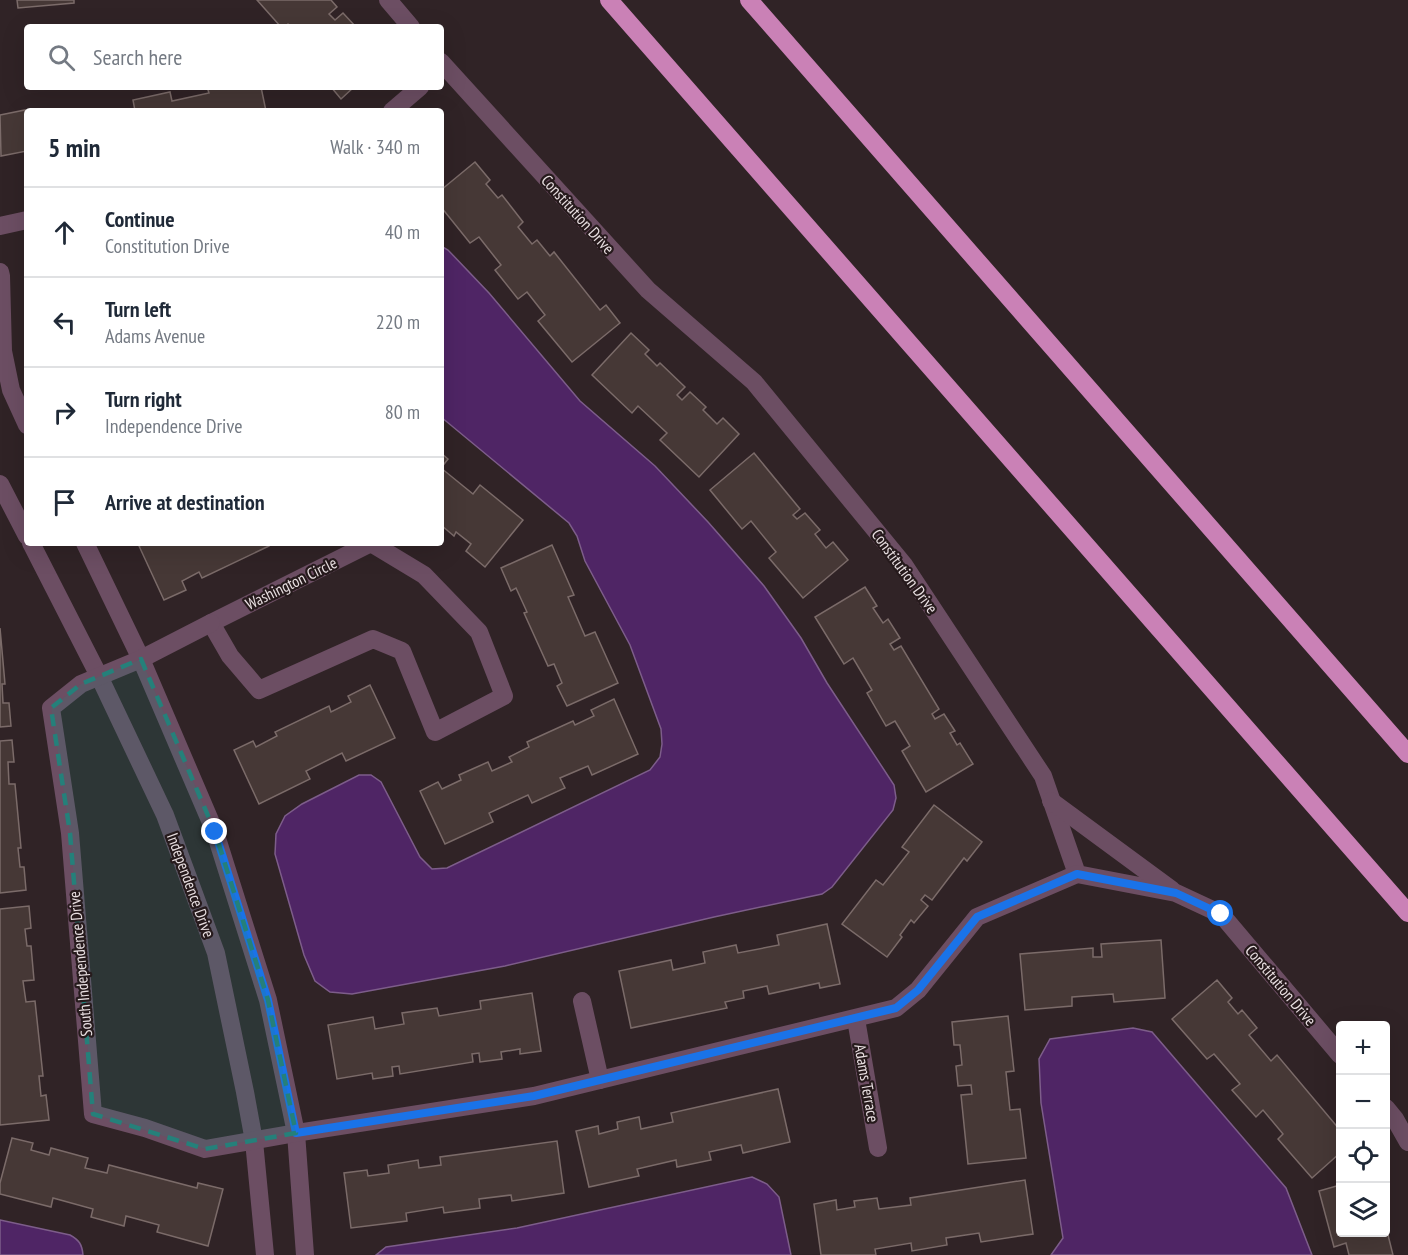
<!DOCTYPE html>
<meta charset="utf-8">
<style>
body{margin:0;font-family:"PT Sans Narrow",sans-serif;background:#f6f6f7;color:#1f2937}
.controls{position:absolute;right:18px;bottom:18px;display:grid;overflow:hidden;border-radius:6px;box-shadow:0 6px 24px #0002}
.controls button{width:54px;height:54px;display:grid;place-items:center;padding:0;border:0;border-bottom:2px solid #e0e1e3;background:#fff;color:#1f2937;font:30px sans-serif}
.stop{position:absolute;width:18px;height:18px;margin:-14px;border:4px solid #1a73e8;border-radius:50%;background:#fff}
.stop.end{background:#1a73e8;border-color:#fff;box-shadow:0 2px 6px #0008}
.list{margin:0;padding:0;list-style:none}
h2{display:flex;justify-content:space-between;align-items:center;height:78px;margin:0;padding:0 24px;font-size:26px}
h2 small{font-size:20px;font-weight:400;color:#747a83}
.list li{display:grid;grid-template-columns:39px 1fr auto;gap:18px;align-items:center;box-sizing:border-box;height:90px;padding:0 24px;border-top:2px solid #e0e1e3}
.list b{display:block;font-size:22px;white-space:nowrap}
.list p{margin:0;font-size:20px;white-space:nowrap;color:#747a83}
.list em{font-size:20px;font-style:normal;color:#747a83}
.icon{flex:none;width:33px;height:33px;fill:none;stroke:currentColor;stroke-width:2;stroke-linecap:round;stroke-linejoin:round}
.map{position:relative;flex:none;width:1408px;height:1255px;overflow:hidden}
.search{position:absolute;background:#fff;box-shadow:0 6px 24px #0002;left:24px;top:24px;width:420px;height:66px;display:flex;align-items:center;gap:15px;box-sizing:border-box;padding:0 21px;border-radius:6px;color:#747a83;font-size:22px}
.panel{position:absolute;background:#fff;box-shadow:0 6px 24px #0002;left:24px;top:108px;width:420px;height:438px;border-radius:6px}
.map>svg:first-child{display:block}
.water{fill:#4f2565;stroke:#7d5d8a;stroke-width:1.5}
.building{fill:#463836;stroke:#7b6b69;stroke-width:1.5}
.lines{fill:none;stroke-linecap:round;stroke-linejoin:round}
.minor{stroke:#6c4e63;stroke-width:18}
.highway{stroke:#ca81b6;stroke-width:18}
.route{stroke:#1a73e8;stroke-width:8}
.marked{fill:#25807a;fill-opacity:0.2;stroke:#25807a;stroke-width:4.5;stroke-dasharray:12 8;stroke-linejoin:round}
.labels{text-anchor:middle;stroke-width:4.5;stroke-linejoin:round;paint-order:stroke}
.street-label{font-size:16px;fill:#e8dfe1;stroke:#261a1c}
</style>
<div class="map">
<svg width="1408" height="1255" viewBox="0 0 1408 1255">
<rect width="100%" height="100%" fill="#302326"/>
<g class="water">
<polygon points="441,246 448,250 489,293 580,401 655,466 708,522 764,586 801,638 827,683 894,785 896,798 893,810 832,887 822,894 714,917 505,966 352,994 330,992 315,981 304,955 275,854 276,834 285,816 302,804 359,775 371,775 381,782 420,857 432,869 447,868 650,770 660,757 662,744 661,729 630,645 585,561 577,536 569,523 441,417"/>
<polygon points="1133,1028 1152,1032 1286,1188 1312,1255 1051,1255 1063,1238 1041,1103 1039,1059 1050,1039"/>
<polygon points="752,1177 767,1184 779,1197 791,1255 376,1255 386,1247 517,1228"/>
<path d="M0,1220l70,15c9,5 12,9 13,20h-83z"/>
</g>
<g class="building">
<polygon points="17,0 74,0 74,3 18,8"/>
<polygon points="257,0 331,0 337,7 329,14 335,20 343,13 356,27 291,27 288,24 285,27 281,27"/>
<polygon points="207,87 261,87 266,111 135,111 133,100 170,92 172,101 209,93"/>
<polygon points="331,87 354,87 341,99"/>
<polygon points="25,110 27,120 27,151 1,156 0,115"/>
<polygon points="475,162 490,180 486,184 498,198 502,195 523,222 518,227 532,244 537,240 550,256 554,252 600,310 606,305 620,323 572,362 538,321 545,315 527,292 518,299 495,270 501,265 479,237 470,243 441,207 441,190"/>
<polygon points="631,333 649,350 645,354 657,366 660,363 685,387 677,395 682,400 690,392 706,407 703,410 717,424 723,418 739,434 699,477 660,440 667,433 638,406 632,413 592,375"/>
<polygon points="441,453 448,459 441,468 473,494 480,485 523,520 485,567 466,551 471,544 456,532 454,536 441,525"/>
<polygon points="754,453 800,509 793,515 797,519 805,513 820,530 815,534 826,548 833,542 848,560 803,598 769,558 776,552 751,521 742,529 710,490"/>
<polygon points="146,543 268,543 269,546 202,578 199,572 182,581 186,590 164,600 139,546"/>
<polygon points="552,545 574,595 568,597 585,636 595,632 618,683 567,706 557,686 562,683 554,664 548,666 524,613 527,612 516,588 511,591 501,568"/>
<polygon points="865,587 877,606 873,608 883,623 888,619 900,638 890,644 894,650 901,646 939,709 932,714 935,719 944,714 955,731 950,733 957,745 960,743 973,764 926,792 902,751 910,746 895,721 886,726 867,693 872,690 853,658 844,664 815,617"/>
<polygon points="0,628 5,684 2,684 3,703 9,703 11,726 0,727"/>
<polygon points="370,685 395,738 346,761 342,753 306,771 310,779 259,804 234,750 253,741 256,747 277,736 275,732 329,706 331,712 351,702 348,696"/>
<polygon points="614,699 638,754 592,775 588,766 560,778 565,788 532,803 528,795 489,813 493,822 445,844 420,791 438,782 442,789 461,780 459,775 488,762 492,771 512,762 509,757 529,747 527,742 573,721 575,725 594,716 591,710"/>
<polygon points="12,740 14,762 8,762 9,784 15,784 21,848 18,848 20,867 24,867 26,890 0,893 0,741"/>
<polygon points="934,805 982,842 967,861 964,858 932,900 925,895 921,900 928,906 914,923 911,920 900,935 902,937 887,957 842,924 876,880 883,885 909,852 902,847"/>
<polygon points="29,906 31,928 25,929 27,946 31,946 34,980 23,981 26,1002 35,1001 43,1076 39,1076 41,1096 46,1095 49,1120 0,1125 0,909"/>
<polygon points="827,924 840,984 820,988 819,983 769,994 767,986 743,991 744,998 725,1002 727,1008 631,1028 619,971 671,960 673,970 705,963 703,952 736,945 738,953 779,945 777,935"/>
<polygon points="1161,940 1165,998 1114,1002 1113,994 1072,997 1072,1006 1025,1010 1020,954 1093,948 1093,957 1102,957 1101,944"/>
<polygon points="1217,980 1232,998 1228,1002 1238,1014 1242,1010 1257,1028 1249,1035 1271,1061 1277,1055 1340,1130 1340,1153 1312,1178 1278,1139 1283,1134 1263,1110 1256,1117 1232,1090 1240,1084 1214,1054 1207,1059 1172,1019"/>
<polygon points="532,993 541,1051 520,1054 520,1049 501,1052 502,1059 480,1062 479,1053 472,1054 473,1062 400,1074 399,1066 392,1067 393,1076 373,1079 372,1073 337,1079 328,1025 373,1017 375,1029 404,1024 402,1013 437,1008 439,1016 481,1009 480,1001"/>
<polygon points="1008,1016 1014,1071 1006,1072 1010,1110 1020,1109 1026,1158 968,1164 961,1095 972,1094 971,1085 958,1086 956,1066 962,1065 960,1045 954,1045 952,1022"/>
<polygon points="778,1089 790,1142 743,1153 741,1145 709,1152 711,1160 677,1167 676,1160 637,1169 639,1176 589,1187 576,1131 598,1126 599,1134 618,1129 617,1122 639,1117 641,1129 673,1122 671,1113"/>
<polygon points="12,1138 33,1143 31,1150 49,1155 51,1148 88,1158 85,1168 107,1173 109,1165 197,1188 198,1183 223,1189 208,1246 157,1232 159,1225 126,1216 124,1226 91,1217 93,1209 53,1198 51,1207 0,1194 0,1183"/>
<polygon points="557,1141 564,1193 512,1201 511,1195 479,1199 480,1208 444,1213 443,1207 406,1213 407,1221 351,1228 344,1173 367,1170 368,1176 389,1173 388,1165 418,1160 419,1168 441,1165 440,1157"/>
<polygon points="1025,1180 1033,1234 981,1242 979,1233 946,1238 947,1245 912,1251 911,1243 875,1249 876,1255 821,1255 814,1204 836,1200 837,1210 855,1207 854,1201 877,1198 879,1209 911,1205 910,1198"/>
<polygon points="1340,1185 1340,1232 1386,1232 1386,1227 1393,1255 1349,1255 1346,1243 1334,1247 1319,1191"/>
</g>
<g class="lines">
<g class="minor">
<polyline points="388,0 411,27"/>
<polyline points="441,62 648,290 754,382 904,565 1043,776 1077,874 1176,893 1221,914 1340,1055"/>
<polyline points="392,111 420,87"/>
<polyline points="0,226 27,220"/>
<polyline points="0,272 1,276 3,351 11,390 27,425"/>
<polyline points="0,484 27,536"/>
<polyline points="31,543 99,676 165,815 216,953 245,1092 254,1141 265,1255"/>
<polyline points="85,543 141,659 215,832 268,1000 296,1133 305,1255"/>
<polygon points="371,543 424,575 479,632 504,696 435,732 402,651 373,639 259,690 230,656 211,623"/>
<polyline points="211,623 141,659 81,684 51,708 70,833 93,1114 145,1128 205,1149 296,1133 534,1096 896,1008 918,990 977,917 1077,874"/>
<polyline points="1051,801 1172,890"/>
<polyline points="582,1001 600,1080"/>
<polyline points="856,1019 878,1148"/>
<polyline points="1386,1108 1395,1119 1408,1142"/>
</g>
<g class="highway">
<polyline points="609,0 1408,913"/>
<polyline points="749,0 1408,754"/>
</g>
</g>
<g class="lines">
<polyline class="route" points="215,832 268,1000 296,1133 534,1096 896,1008 918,990 977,917 1077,874 1176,893 1221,914"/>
</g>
<path class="marked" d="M141,659l74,173 53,168 28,133 -91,16 -112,-35 -23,-281 -19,-125 30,-24z"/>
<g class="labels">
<g class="street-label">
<text transform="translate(578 214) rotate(48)" y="6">Constitution Drive</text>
<text transform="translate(905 571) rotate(54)" y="6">Constitution Drive</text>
<text transform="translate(291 583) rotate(-26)" y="6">Washington Circle</text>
<text transform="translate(191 885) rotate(70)" y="6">Independence Drive</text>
<text transform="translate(80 964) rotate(-95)" y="6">South Independence Drive</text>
<text transform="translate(1281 985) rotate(50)" y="6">Constitution Drive</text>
<text transform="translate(867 1083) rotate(80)" y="6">Adams Terrace</text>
</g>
</g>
</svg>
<div class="controls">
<button>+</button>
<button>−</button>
<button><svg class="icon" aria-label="locate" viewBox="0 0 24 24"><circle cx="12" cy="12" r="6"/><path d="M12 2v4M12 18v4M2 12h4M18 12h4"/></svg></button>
<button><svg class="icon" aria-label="layers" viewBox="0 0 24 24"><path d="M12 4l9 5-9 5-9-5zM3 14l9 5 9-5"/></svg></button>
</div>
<div class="stop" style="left:1221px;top:914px"></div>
<div class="stop end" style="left:215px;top:832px"></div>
<div class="search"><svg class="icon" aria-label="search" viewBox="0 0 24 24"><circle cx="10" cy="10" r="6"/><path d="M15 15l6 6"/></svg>Search here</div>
<section class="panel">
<h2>5 min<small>Walk · 340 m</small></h2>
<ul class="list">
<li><svg class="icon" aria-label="ahead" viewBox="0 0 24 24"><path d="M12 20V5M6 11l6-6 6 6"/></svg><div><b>Continue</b><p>Constitution Drive</p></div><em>40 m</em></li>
<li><svg class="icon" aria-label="left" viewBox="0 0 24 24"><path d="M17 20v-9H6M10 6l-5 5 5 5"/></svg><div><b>Turn left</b><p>Adams Avenue</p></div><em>220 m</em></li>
<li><svg class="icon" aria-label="right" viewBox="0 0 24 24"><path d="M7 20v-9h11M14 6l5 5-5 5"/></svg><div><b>Turn right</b><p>Independence Drive</p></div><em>80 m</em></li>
<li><svg class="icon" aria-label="arrive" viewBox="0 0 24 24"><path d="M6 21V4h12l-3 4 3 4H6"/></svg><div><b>Arrive at destination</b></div></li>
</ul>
</section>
</div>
